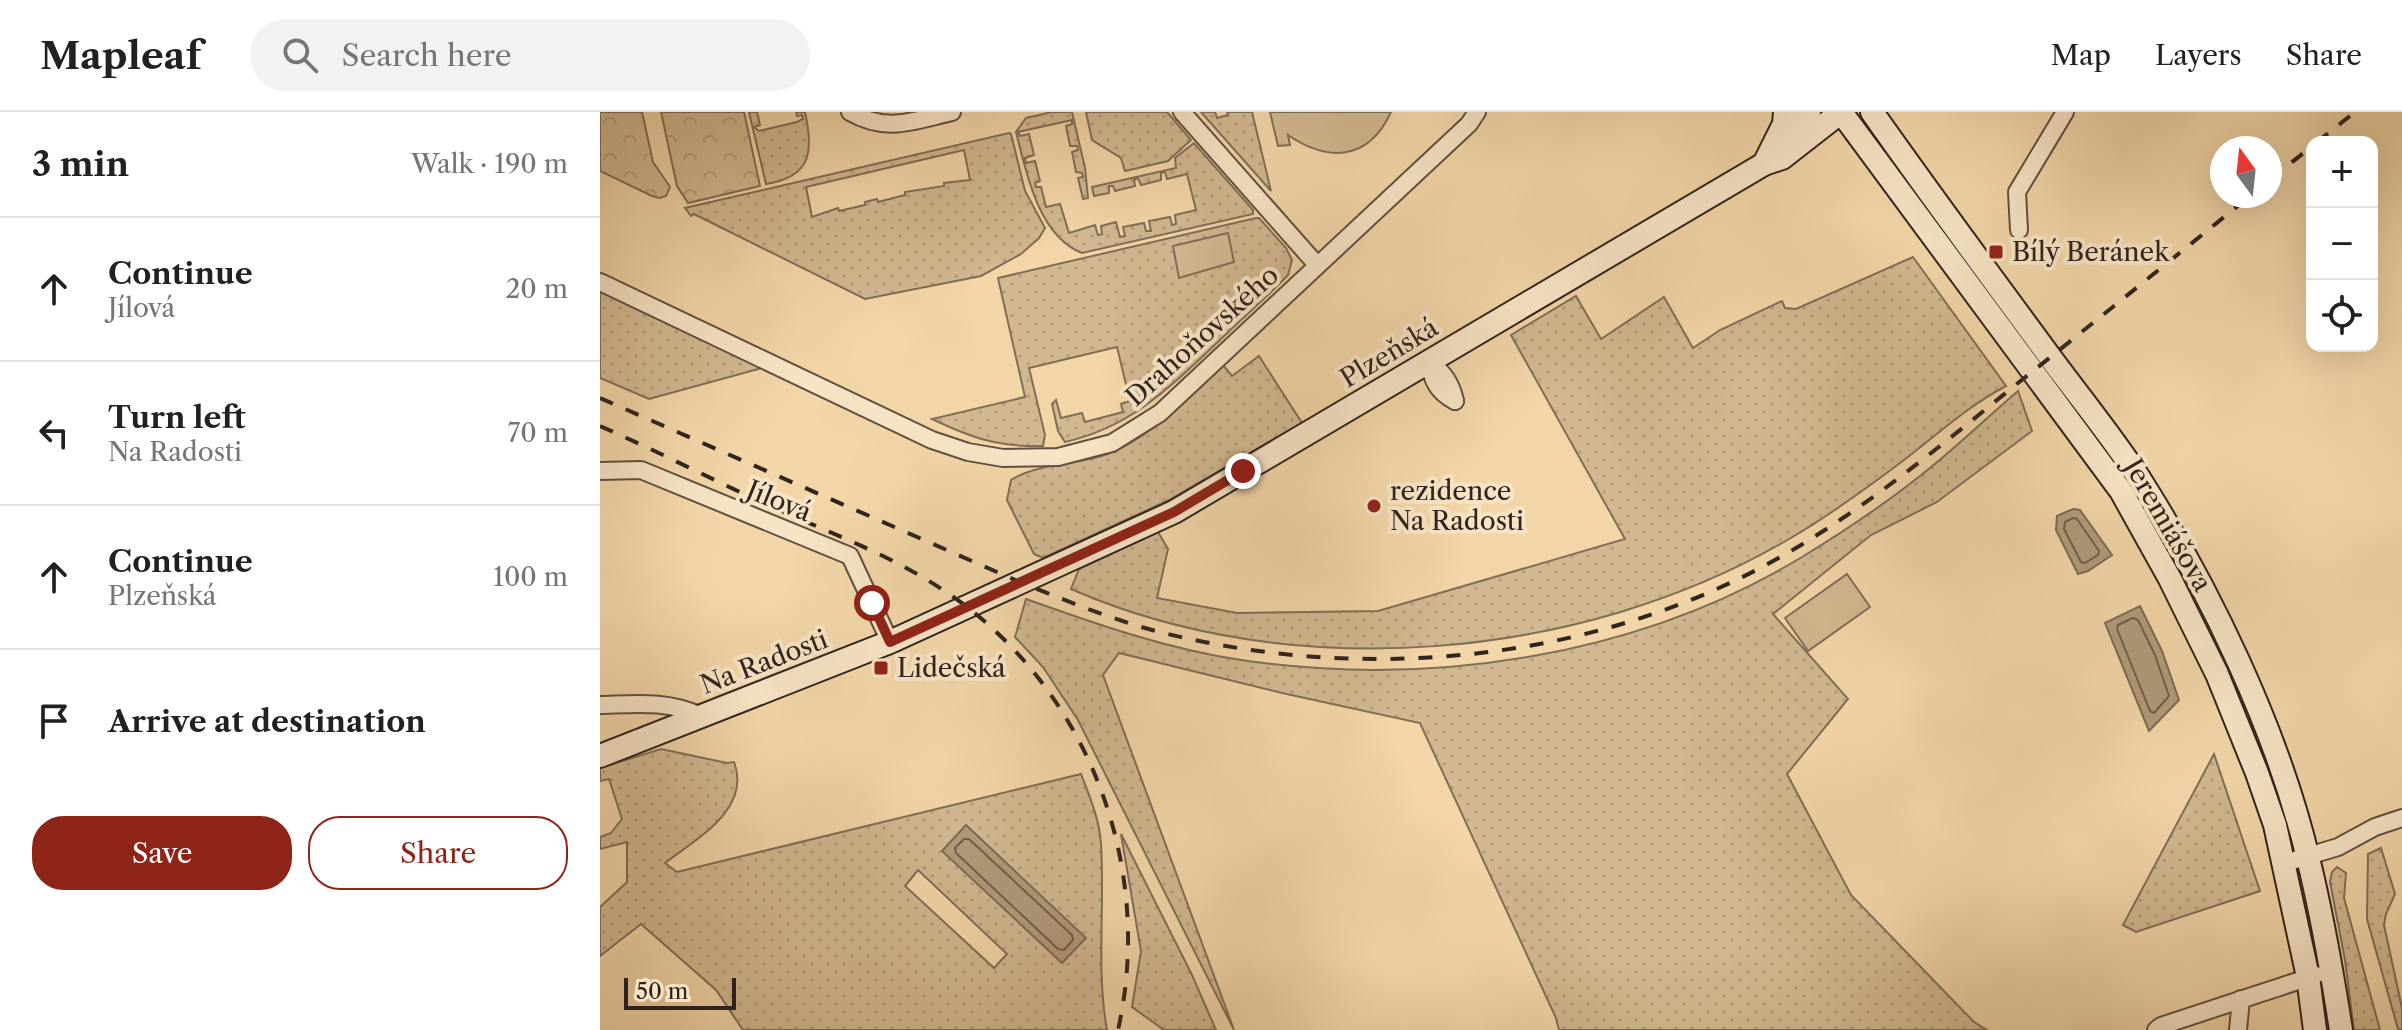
<!DOCTYPE html>
<meta charset="utf-8">
<style>
body{margin:0;font-family:"Libre Caslon Text",serif;background:#f2f2f2;color:#202124}
.controls{position:absolute;right:24px;top:24px;display:grid;overflow:hidden;border-radius:16px;box-shadow:0 8px 32px #0002}
.controls button{width:72px;height:72px;display:grid;place-items:center;padding:0;border:0;border-bottom:2px solid #e0e0e0;background:#fff;color:#202124;font:40px sans-serif}
.compass{position:absolute;left:1610px;top:24px;width:72px;height:72px;border-radius:50%;background:#fff;box-shadow:0 8px 32px #0002;rotate:345deg}
.scale{position:absolute;left:24px;bottom:20px;width:112px;box-sizing:border-box;padding-left:8px;border:4px solid #30231d;border-top:0;font-size:22px;line-height:28px;white-space:nowrap;color:#30231d;-webkit-text-stroke:6px #f7e4c6;paint-order:stroke}
.stop{position:absolute;width:24px;height:24px;margin:-18px;border:6px solid #8f2418;border-radius:50%;background:#fff}
.stop.end{background:#8f2418;border-color:#fff;box-shadow:0 2px 8px #0008}
.list{margin:0;padding:0;list-style:none}
h2{display:flex;justify-content:space-between;align-items:center;height:104px;margin:0;padding:0 32px;font-size:34px}
h2 small{font-size:26px;font-weight:400;color:#757577}
.list li{display:grid;grid-template-columns:52px 1fr auto;gap:24px;align-items:center;box-sizing:border-box;height:144px;padding:0 32px;border-top:2px solid #e0e0e0}
.list b{display:block;font-size:30px;white-space:nowrap}
.list p{margin:0;font-size:26px;white-space:nowrap;color:#757577}
.list em{font-size:26px;font-style:normal;color:#757577}
.actions{display:flex;gap:16px;padding:24px 32px}
.actions a{flex:1;padding:18px 0;border:2px solid #8f2418;border-radius:32px;text-align:center;font-size:28px;color:#8f2418}
.actions .main{background:#8f2418;color:#fff}
.icon{flex:none;width:44px;height:44px;fill:none;stroke:currentColor;stroke-width:2;stroke-linecap:round;stroke-linejoin:round}
.map{position:relative;flex:none;width:1802px;height:918px;overflow:hidden}
header{display:flex;align-items:center;gap:48px;box-sizing:border-box;height:112px;padding:0 40px;background:#fff;border-bottom:2px solid #e0e0e0}
header strong{font-size:38px}
nav{display:flex;gap:44px;margin-inline-start:auto;font-size:28px}
.search{width:560px;height:72px;background:#f2f2f2;display:flex;align-items:center;gap:20px;box-sizing:border-box;padding:0 28px;border-radius:44px;color:#757577;font-size:30px}
main{display:flex}
aside{flex:1;background:#fff}
.map>svg:first-child{display:block}
.grass{fill:url(#grass-dots);stroke:#806e56;stroke-width:2;fill-rule:evenodd}
.park{fill:url(#park-crowns);stroke:#806e56;stroke-width:2}
.garden{fill:#d1b890;stroke:#806e56;stroke-width:2}
.water{fill:#b09979;stroke:#7d6a54;stroke-width:2}
.lines{fill:none;stroke-linecap:round;stroke-linejoin:round}
.shore{stroke:#705e4b;stroke-width:2}
.street-casing{stroke:#605040;stroke-width:20}
.secondary-casing{stroke:#30231d;stroke-width:26}
.street{stroke:#f7e4c6;stroke-width:16}
.secondary{stroke:#f7e4c6;stroke-width:22}
.rail{stroke:#30231d;stroke-width:4;stroke-dasharray:14 14;stroke-linecap:butt}
.route{stroke:#8f2418;stroke-width:10}
.poi-dot{fill:#8f2418;stroke:#f7e4c6;stroke-width:3}
.labels{text-anchor:middle;stroke-width:8;stroke-linejoin:round;paint-order:stroke}
.poi-label{font-size:26px;fill:#30231d;stroke:#f7e4c6;text-anchor:start}
.street-label{font-size:26px;fill:#30231d;stroke:#f7e4c6}
</style>
<header>
<strong>Mapleaf</strong>
<div class="search"><svg class="icon" aria-label="search" viewBox="0 0 24 24"><circle cx="10" cy="10" r="6"/><path d="M15 15l6 6"/></svg>Search here</div>
<nav><a>Map</a><a>Layers</a><a>Share</a></nav>
</header>
<main>
<aside>
<h2>3 min<small>Walk · 190 m</small></h2>
<ul class="list">
<li><svg class="icon" aria-label="ahead" viewBox="0 0 24 24"><path d="M12 20V5M6 11l6-6 6 6"/></svg><div><b>Continue</b><p>Jílová</p></div><em>20 m</em></li>
<li><svg class="icon" aria-label="left" viewBox="0 0 24 24"><path d="M17 20v-9H6M10 6l-5 5 5 5"/></svg><div><b>Turn left</b><p>Na Radosti</p></div><em>70 m</em></li>
<li><svg class="icon" aria-label="ahead" viewBox="0 0 24 24"><path d="M12 20V5M6 11l6-6 6 6"/></svg><div><b>Continue</b><p>Plzeňská</p></div><em>100 m</em></li>
<li><svg class="icon" aria-label="arrive" viewBox="0 0 24 24"><path d="M6 21V4h12l-3 4 3 4H6"/></svg><div><b>Arrive at destination</b></div></li>
</ul>
<div class="actions"><a class="main">Save</a><a>Share</a></div>
</aside>
<div class="map">
<svg width="1802" height="918" viewBox="0 0 1802 918">
<defs>
<pattern id="grass-dots" width="8" height="8" patternUnits="userSpaceOnUse" patternTransform="scale(2)"><rect width="8" height="8" fill="#d1b890"/><path d="M2 2h.1M6 6h.1" fill="none" stroke="#b49e7c" stroke-width="1.8" stroke-linecap="round"/></pattern>
<pattern id="park-crowns" width="20" height="18" patternUnits="userSpaceOnUse" patternTransform="scale(2)"><rect width="20" height="18" fill="#d1b890"/><path d="M2 6a3 3 0 1 1 6 0M12 15a3 3 0 1 1 6 0" fill="none" stroke="#b49e7c"/></pattern>
</defs>
<rect width="100%" height="100%" fill="#f2d6a8"/>
<filter id="stains"><feTurbulence type="fractalNoise" baseFrequency=".0025" numOctaves="4"/><feColorMatrix values="0 0 0 0 .2 0 0 0 0 .09 0 0 0 0 .02 0 0 0 .5 -.17"/></filter>
<radialGradient id="worn" r=".72"><stop offset=".6" stop-color="#630" stop-opacity="0"/><stop offset="1" stop-color="#630" stop-opacity=".3"/></radialGradient>
<g class="grass">
<path d="M149,0h8l3,13 -6,2 5,4 38,-9 6,-3 -1,-4 -5,1 -1,-4h9c9,40 6,65 -39,72z"/>
<path d="M452,0h20l13,56 3,30 -5,1 -5,-21 5,-1 -1,-4 -6,-1 -4,-20 6,-2 -1,-4h-7l-4,-20 6,-2v-4l-54,12 2,4 9,-2 5,21 -9,3 1,5 9,-2 5,20 -5,2 1,4h5l5,20 14,-3 9,29 26,-8 3,10 4,-1 -1,-8 15,-4 4,15 5,-1 -2,-9 21,-4 2,8h5l-2,-10 21,-4 2,8 4,-1 -1,-9 21,-5 -9,-36 -20,5 -2,-7 -4,1v7l-20,5 -3,-7 -4,2 1,6 -20,5 -2,-5h-4v7l-15,3 -2,-9 84,-19 -1,-10 19,-15 59,67v4l-171,39c-44,-17 -56,-82 -66,-121l10,-14z"/>
<polygon points="486,0 567,0 591,28 568,49 525,59 521,46 492,28"/>
<polygon points="601,0 615,0 617,6 628,3 627,0 652,0 671,79"/>
<path d="M409,21l2,1 14,57 20,37 -6,10 -18,16 -40,22 -116,23 -171,-85 -3,2 -6,-8zM364,38l6,30 -26,3v3l-39,6v3l-27,7 -1,-3 -12,3v3l-26,6 -1,-3 -26,9 -6,-30z"/>
<path d="M656,106h3l27,30 6,12 -4,15c-23,24 -48,45 -71,68 -48,45 -86,84 -152,99l-7,-11 -6,-27 4,-4 5,18 21,-5 3,9 38,-10 -2,-8 9,-3 -13,-54 -88,21 16,67 -2,11c-46,1 -71,-8 -111,-27l93,-22 -27,-119z"/>
<path d="M1313,145l93,129c-38,20 -68,48 -102,74 -37,28 -75,56 -115,79 -207,122 -497,147 -718,50l8,-20 79,-37 10,17 -11,49 80,15 141,-2 247,-72 -114,-204 65,-39 25,43 63,-42 29,51 27,-18 62,-29 3,7 11,1z"/>
<polygon points="0,178 162,256 49,287 0,266"/>
<path d="M659,244l43,67 -133,77 -126,58 -9,-4 -27,-54 4,-20c31,-19 73,-14 106,-30 41,-20 74,-54 106,-85l9,11z"/>
<path d="M1418,279l14,40 -95,71 -66,33 -98,79 75,85 -61,75 64,121 123,127 13,8h-428l-3,-12 -136,-295 -138,-30 -163,-40 -16,22 131,355 -156,-310 -35,-53 -28,-30 11,-38c70,25 141,50 215,61 189,28 396,-3 561,-103 46,-28 92,-59 134,-94 28,-23 54,-48 82,-72z"/>
<path d="M61,637l66,14 7,-1c18,47 -38,77 -69,101l12,9 404,-98c9,23 19,47 20,71 4,62 -5,124 6,185h-364l-27,-40 -75,-66 -41,32v-49l27,-25v-40l-27,7v-12l11,-4 11,-14 -13,-40 -9,2v-13zM318,758l89,84 -13,14 -89,-82z"/>
<polygon points="1614,642 1660,779 1536,820 1523,813"/>
<polygon points="521,722 592,863 616,918 564,918 532,895 541,839"/>
<polygon points="1781,736 1795,782 1786,802 1784,813 1802,896 1802,918 1798,917 1767,807 1768,742"/>
<polygon points="1737,755 1746,761 1744,786 1780,918 1754,918 1745,848 1730,770 1732,760"/>
</g>
<g class="park">
<polygon points="0,0 42,0 53,50 70,75 66,84 59,86 52,84 0,59"/>
<polygon points="61,0 144,0 160,74 88,91 77,74"/>
</g>
<g class="garden">
<path d="M670,0h121c-22,48 -62,51 -103,23l2,10 -12,1z"/>
<polygon points="628,121 634,150 579,166 573,134"/>
<polygon points="1247,462 1270,495 1208,539 1185,506"/>
</g>
<g class="water">
<polygon points="1473,397 1480,398 1512,443 1488,459 1478,462 1456,418 1457,404"/>
<polygon points="1540,494 1562,539 1579,588 1549,619 1505,511"/>
<polygon points="366,713 486,826 462,851 342,739"/>
</g>
<g class="lines">
<g class="shore">
<polygon points="1473,406 1477,407 1499,439 1498,443 1485,451 1481,450 1464,417 1465,410"/>
<polygon points="1533,506 1538,508 1555,543 1569,584 1554,601 1550,599 1517,517 1518,513"/>
<polygon points="364,727 369,727 472,823 473,828 464,838 458,837 356,741 355,736"/>
</g>
<defs>
<g id="street">
<path d="M250,0c37,21 63,9 102,0"/>
<polyline points="582,0 717,153"/>
<polyline points="1419,118 1417,80 1465,0"/>
<polyline points="0,170 332,328 368,340 403,346 458,345 512,331 560,301 869,12 877,0"/>
<path d="M829,249c3,19 8,31 26,40"/>
<path d="M829,249c15,12 22,22 26,40"/>
<polyline points="0,359 41,358 250,444 290,530"/>
<path d="M0,593c35,-1 68,-5 101,11"/>
<polyline points="1685,751 1738,735 1775,715 1802,706"/>
<polyline points="1556,918 1561,914 1716,863"/>
<polyline points="1638,918 1641,887"/>
</g>
<g id="secondary">
<polyline points="1241,0 1521,379 1570,467 1617,562 1657,661 1675,713 1708,865 1715,918"/>
<path d="M1272,0c59,84 120,166 181,249 29,39 60,77 86,117 71,112 138,251 169,380 14,57 24,114 33,172"/>
<polyline points="1180,25 1209,0"/>
<polyline points="1164,52 1184,12 1185,0"/>
<polyline points="0,644 290,530 574,400 1164,52 1182,46 1241,0"/>
</g>
</defs>
<use href="#street" class="street-casing"/>
<use href="#secondary" class="secondary-casing"/>
<use href="#street" class="street"/>
<use href="#secondary" class="secondary"/>
<g class="rail">
<polyline points="1717,30 1755,0"/>
<polyline points="1670,68 1712,34"/>
<path d="M0,286l422,185c43,17 86,35 130,47 213,56 453,32 644,-82 77,-46 147,-104 217,-161 79,-63 158,-127 237,-191"/>
<path d="M0,314c57,25 113,54 170,80 60,27 124,50 179,88 139,95 206,272 169,436"/>
</g>
</g>
<g class="lines">
<polyline class="route" points="272,491 290,530 574,400 643,359"/>
</g>
<g class="poi-dot">
<rect x="1388" y="132" width="16" height="16" rx="4"/>
<circle cx="774" cy="394" r="8"/>
<rect x="273" y="548" width="16" height="16" rx="4"/>
</g>
<g class="labels">
<g class="poi-label">
<text x="1412" y="149">Bílý Beránek</text>
<text x="790" y="388">rezidence<tspan x="790" dy="30">Na Radosti</tspan></text>
<text x="297" y="565">Lidečská</text>
</g>
<g class="street-label">
<text transform="translate(602 224) rotate(-42)" y="9">Drahoňovského</text>
<text transform="translate(789 241) rotate(-31)" y="9">Plzeňská</text>
<text transform="translate(179 389) rotate(22)" y="9">Jílová</text>
<text transform="translate(1568 413) rotate(60)" y="9">Jeremiášova</text>
<text transform="translate(164 550) rotate(-21)" y="9">Na Radosti</text>
</g>
</g>
<rect width="100%" height="100%" filter="url(#stains)"/>
<rect width="100%" height="100%" fill="url(#worn)"/>
</svg>
<div class="controls">
<button>+</button>
<button>−</button>
<button><svg class="icon" aria-label="locate" viewBox="0 0 24 24"><circle cx="12" cy="12" r="6"/><path d="M12 2v4M12 18v4M2 12h4M18 12h4"/></svg></button>
</div>
<svg class="compass" viewBox="-18 -18 36 36"><path d="M0-13l5 13h-10z" fill="#e53935"/><path d="M0 13l5-13h-10z" fill="#757577"/></svg>
<div class="scale">50 m</div>
<div class="stop" style="left:272px;top:491px"></div>
<div class="stop end" style="left:643px;top:359px"></div>
</div>
</main>
